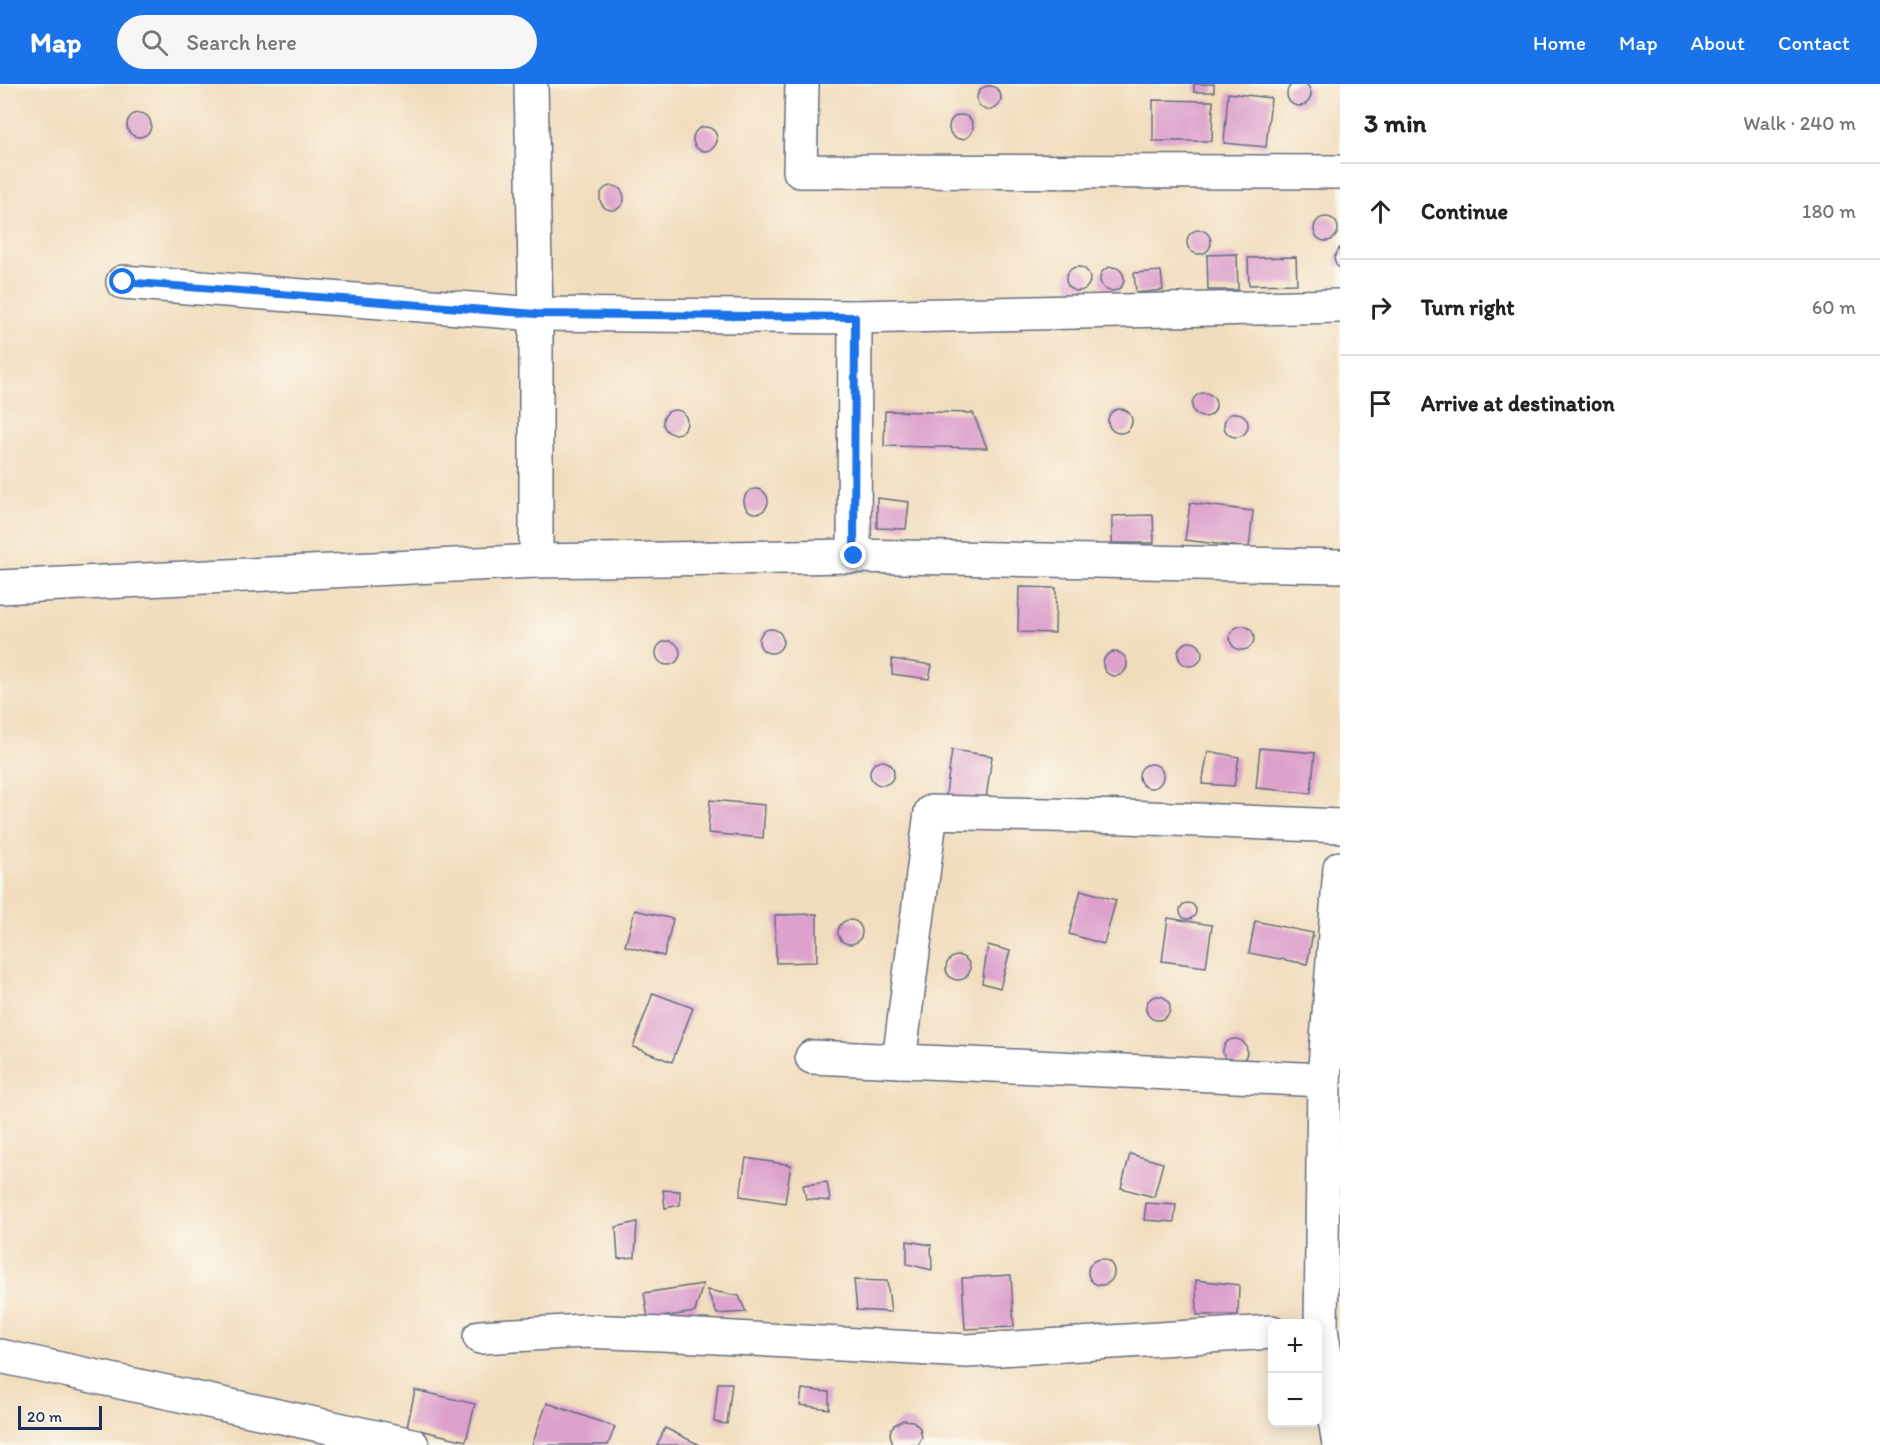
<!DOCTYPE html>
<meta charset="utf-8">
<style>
body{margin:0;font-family:Itim,sans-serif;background:#f6f6f6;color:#222}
.controls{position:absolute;right:18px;bottom:18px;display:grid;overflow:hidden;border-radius:12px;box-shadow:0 3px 15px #0003}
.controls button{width:54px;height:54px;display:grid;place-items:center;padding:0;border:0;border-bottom:2px solid #e0e0e0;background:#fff;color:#222;font:30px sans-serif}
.scale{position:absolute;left:18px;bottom:15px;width:84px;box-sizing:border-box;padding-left:6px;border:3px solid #1b2f5e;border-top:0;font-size:16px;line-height:21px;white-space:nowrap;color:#1b2f5e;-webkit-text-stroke:4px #fbf7ec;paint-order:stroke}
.stop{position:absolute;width:18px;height:18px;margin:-14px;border:4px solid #1a73e8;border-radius:50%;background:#fff}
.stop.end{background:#1a73e8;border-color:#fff;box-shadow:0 2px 6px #0008}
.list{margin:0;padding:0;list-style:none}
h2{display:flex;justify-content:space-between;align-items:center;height:78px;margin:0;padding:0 24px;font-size:26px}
h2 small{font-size:20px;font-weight:400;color:#767676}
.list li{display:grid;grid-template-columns:39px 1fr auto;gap:18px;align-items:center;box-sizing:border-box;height:96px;padding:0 24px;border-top:2px solid #e0e0e0}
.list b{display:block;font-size:22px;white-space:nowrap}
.list em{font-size:20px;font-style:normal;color:#767676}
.icon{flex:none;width:33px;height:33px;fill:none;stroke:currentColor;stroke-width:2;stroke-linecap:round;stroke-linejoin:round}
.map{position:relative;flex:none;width:1340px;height:1361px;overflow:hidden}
header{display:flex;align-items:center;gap:36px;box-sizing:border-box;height:84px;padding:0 30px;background:#1a73e8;color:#fff}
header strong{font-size:28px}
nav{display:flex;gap:33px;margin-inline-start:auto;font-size:21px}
.search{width:420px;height:54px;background:#f6f6f6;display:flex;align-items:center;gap:15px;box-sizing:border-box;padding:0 21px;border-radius:33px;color:#767676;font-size:22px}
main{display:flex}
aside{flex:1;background:#fff}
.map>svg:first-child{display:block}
.building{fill:#dda1cc}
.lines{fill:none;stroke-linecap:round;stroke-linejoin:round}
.minor-casing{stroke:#666c7f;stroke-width:36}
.minor{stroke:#fff;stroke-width:33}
.route{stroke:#1a73e8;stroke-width:8}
</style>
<header>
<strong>Map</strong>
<div class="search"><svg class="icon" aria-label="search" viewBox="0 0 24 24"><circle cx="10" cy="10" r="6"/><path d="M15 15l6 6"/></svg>Search here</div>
<nav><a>Home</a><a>Map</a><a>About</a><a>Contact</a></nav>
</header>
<main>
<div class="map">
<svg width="1340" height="1361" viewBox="0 0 1340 1361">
<rect width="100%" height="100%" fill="#fbf7ec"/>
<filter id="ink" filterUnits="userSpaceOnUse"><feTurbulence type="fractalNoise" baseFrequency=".0167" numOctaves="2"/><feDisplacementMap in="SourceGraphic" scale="12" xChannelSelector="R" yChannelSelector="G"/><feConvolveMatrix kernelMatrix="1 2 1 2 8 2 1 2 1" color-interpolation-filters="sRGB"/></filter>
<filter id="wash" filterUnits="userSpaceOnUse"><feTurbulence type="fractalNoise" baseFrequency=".008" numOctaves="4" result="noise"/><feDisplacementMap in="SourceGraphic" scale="24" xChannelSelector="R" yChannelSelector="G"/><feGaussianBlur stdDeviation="1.35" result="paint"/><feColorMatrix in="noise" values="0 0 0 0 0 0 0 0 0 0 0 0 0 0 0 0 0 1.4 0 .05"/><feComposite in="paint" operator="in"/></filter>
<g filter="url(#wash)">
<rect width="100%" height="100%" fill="#f1ddbd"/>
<g id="blocks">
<g class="building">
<circle cx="1299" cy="10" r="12"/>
<rect x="1194" y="0" width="20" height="8"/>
<circle cx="989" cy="14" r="12"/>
<polygon points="1228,9 1271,14 1266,63 1224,59"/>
<polygon points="1153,16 1213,17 1212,57 1153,57"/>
<circle cx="139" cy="41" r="12"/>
<circle cx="961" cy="43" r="12"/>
<circle cx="705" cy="55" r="12"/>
<circle cx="612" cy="114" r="12"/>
<circle cx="1326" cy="145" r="12"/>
<circle cx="1199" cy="158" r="12"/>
<polygon points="1340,163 1340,184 1336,181 1334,174"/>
<polygon points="1237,170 1238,206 1208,206 1207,171"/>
<polygon points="1296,173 1297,200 1249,201 1248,174"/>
<circle cx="1112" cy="195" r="12"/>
<circle cx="1078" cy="195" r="12"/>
<polygon points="1161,187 1163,206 1136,209 1134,189"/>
<circle cx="1204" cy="321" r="12"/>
<circle cx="1120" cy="337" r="12"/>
<circle cx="675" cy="338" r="12"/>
<polygon points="885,327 973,329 987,364 884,362"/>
<circle cx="1236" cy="341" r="12"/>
<circle cx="756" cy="417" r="12"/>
<polygon points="877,414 909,418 906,445 877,444"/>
<polygon points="1190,419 1253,427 1249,464 1185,456"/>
<polygon points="1153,431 1154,459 1112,459 1112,432"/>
<polygon points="1019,503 1056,504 1055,549 1018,548"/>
<circle cx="1242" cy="554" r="12"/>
<circle cx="771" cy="557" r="12"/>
<circle cx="668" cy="569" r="12"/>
<circle cx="1190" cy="570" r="12"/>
<circle cx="1115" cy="580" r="12"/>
<polygon points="892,575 932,581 929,595 892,590"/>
<polygon points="1260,664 1315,669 1311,709 1256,704"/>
<polygon points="952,666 992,672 985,722 945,717"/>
<polygon points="1208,667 1239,673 1234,702 1202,700"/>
<circle cx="882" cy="689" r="12"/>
<circle cx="1151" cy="692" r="12"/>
<polygon points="710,716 765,721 763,754 708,749"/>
<polygon points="1081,806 1116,816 1104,860 1069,850"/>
<circle cx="1188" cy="827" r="8"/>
<polygon points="635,826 673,835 664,872 625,862"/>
<polygon points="817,830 817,878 776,879 775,831"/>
<polygon points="1168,834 1212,841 1206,883 1162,877"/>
<circle cx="850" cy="848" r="12"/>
<polygon points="1255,837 1313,849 1307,880 1249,869"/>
<polygon points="988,861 1010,867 1000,904 982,899"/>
<circle cx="958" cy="884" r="12"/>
<polygon points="653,909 693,924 672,978 633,963"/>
<circle cx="1158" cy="924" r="12"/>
<circle cx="1235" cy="967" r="12"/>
<polygon points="1130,1070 1163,1079 1154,1113 1121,1104"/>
<polygon points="746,1074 791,1081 785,1119 740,1112"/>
<polygon points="827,1098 830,1117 806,1115 803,1101"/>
<polygon points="663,1106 680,1107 680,1121 665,1124"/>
<polygon points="1146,1119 1176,1121 1174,1138 1144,1136"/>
<polygon points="637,1138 635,1173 618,1175 616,1143"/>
<polygon points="907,1157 931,1161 932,1186 907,1180"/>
<circle cx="1101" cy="1188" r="13"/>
<polygon points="1011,1191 1014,1243 965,1245 962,1194"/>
<polygon points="854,1196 887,1197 891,1228 857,1226"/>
<polygon points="1196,1196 1239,1201 1238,1231 1197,1231"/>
<polygon points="703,1200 695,1228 648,1235 644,1209"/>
<polygon points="707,1206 739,1212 746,1228 717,1230"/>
<polygon points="718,1299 732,1299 727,1340 714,1338"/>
<polygon points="802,1305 829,1308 829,1325 800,1321"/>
<polygon points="415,1306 475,1320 466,1357 407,1343"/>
<polygon points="547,1319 615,1343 608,1361 532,1361"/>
<polygon points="903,1336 913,1337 920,1344 922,1354 918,1361 893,1361 890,1350 891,1345 894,1341"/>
<polygon points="665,1344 700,1361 657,1361"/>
</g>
</g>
</g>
<g filter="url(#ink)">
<use href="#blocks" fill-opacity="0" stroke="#666c7f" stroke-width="1.5"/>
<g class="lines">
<defs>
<g id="minor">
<polyline points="531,0 536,230 536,477"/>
<polyline points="802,0 800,87 1340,88"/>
<polyline points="123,198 536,230 855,233 1340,222"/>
<polyline points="854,472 855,233"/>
<polyline points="0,503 536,477 854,472 1340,482"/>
<polyline points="812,973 1324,996"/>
<polyline points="899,977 931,728 1126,733 1340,742"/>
<polyline points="480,1253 584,1247 662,1250 967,1267 1272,1248"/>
<polyline points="0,1272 412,1361"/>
<polyline points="1339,1361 1321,1245 1324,996 1340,784"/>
</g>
</defs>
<use href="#minor" class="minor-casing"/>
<use href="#minor" class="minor"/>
</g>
</g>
<g class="lines" filter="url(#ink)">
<polyline class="route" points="123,198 536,230 855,233 854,472"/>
</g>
</svg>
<div class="controls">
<button>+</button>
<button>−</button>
</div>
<div class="scale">20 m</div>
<div class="stop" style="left:123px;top:198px"></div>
<div class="stop end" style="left:854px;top:472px"></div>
</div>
<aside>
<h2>3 min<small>Walk · 240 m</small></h2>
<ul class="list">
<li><svg class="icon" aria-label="ahead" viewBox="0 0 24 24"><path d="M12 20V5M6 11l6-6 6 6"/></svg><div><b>Continue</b></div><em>180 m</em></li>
<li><svg class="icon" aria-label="right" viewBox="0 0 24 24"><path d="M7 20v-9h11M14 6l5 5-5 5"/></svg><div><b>Turn right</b></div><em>60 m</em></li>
<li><svg class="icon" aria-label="arrive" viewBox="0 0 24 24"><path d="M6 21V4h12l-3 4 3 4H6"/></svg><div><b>Arrive at destination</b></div></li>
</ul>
</aside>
</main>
